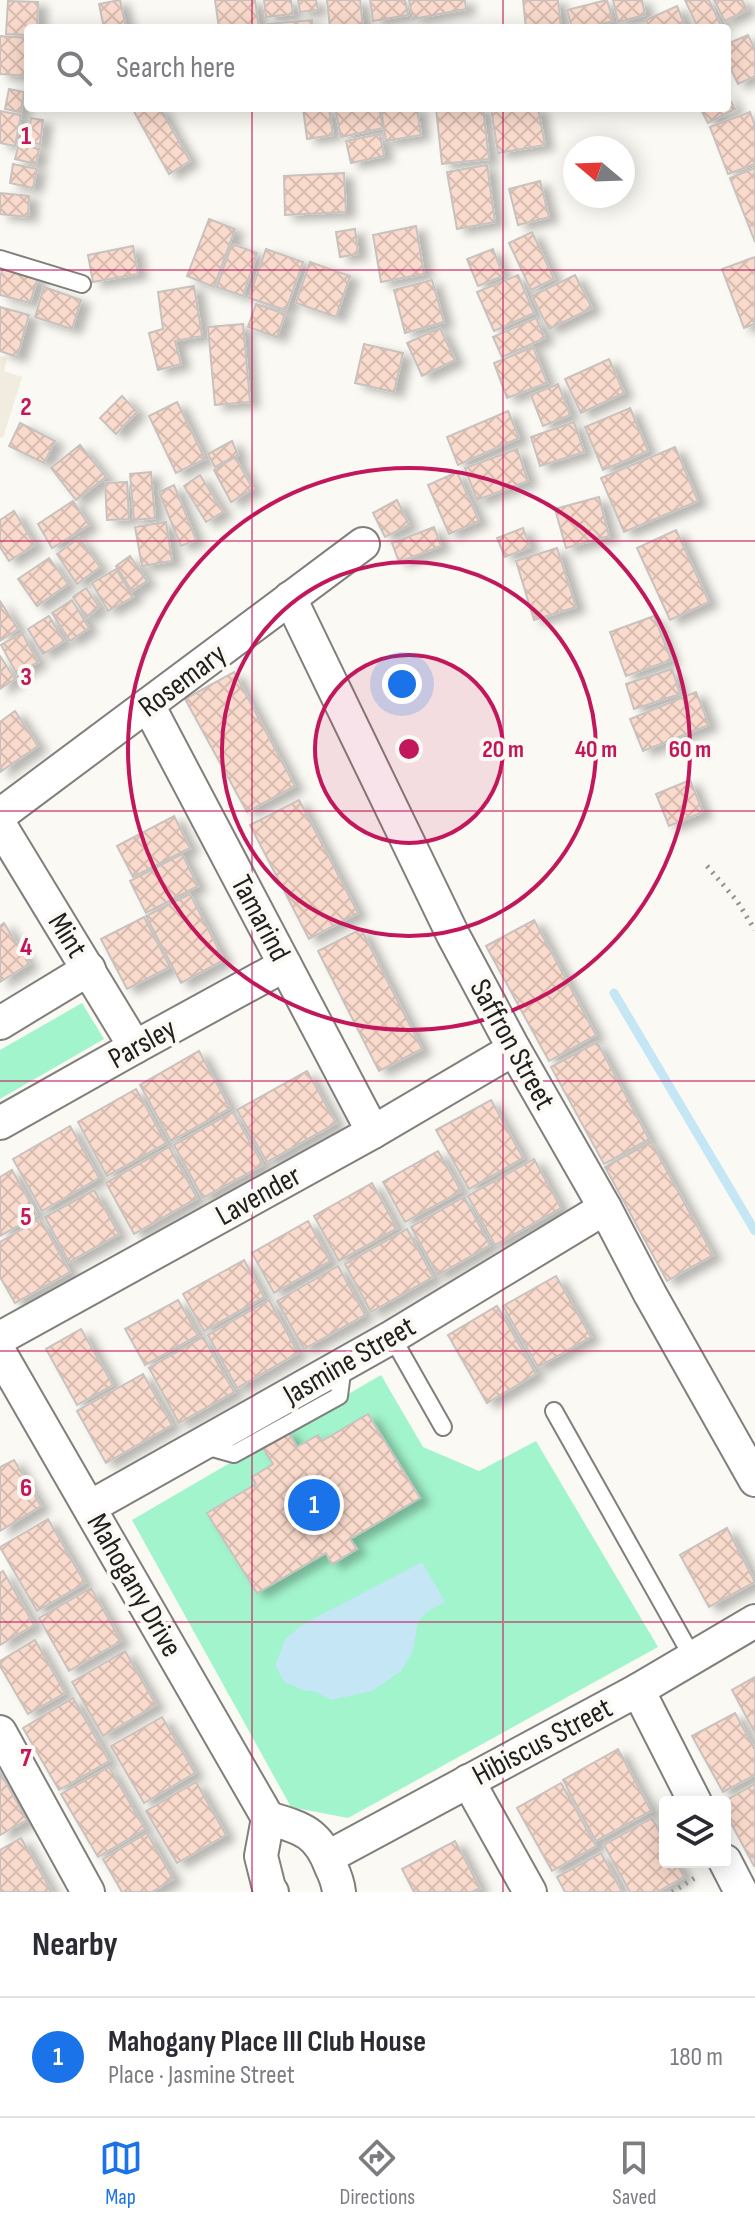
<!DOCTYPE html>
<meta charset="utf-8">
<style>
body{margin:0;font-family:"Sofia Sans Condensed",sans-serif;background:#f2f2f3;color:#2b2b33}
.controls{position:absolute;right:24px;bottom:24px;display:grid;overflow:hidden;border-radius:8px;box-shadow:0 4px 20px #0003}
.controls button{width:72px;height:72px;display:grid;place-items:center;padding:0;border:0;border-bottom:2px solid #e1e1e2;background:#fff;color:#2b2b33;font:40px sans-serif}
.compass{position:absolute;left:563px;top:136px;width:72px;height:72px;border-radius:50%;background:#fff;box-shadow:0 4px 20px #0003;rotate:289deg}
.you{position:absolute;left:402px;top:684px;width:28px;height:28px;margin:-20px;border:6px solid #fff;border-radius:50%;background:#1a73e8;box-shadow:0 0 0 12px #1a73e833}
.badge{display:grid;place-items:center;width:52px;height:52px;border-radius:50%;background:#1a73e8;color:#fff;font-size:26px;font-weight:700}
.pin{position:absolute;translate:-50% -50%;border:4px solid #fff;box-shadow:0 2px 8px #0006}
.list{margin:0;padding:0;list-style:none}
h2{display:flex;justify-content:space-between;align-items:center;height:104px;margin:0;padding:0 32px;font-size:34px}
h2 small{font-size:26px;font-weight:400;color:#7c7c81}
.list li{display:grid;grid-template-columns:52px 1fr auto;gap:24px;align-items:center;box-sizing:border-box;height:120px;padding:0 32px;border-top:2px solid #e1e1e2}
.list b{display:block;font-size:30px;white-space:nowrap}
.list p{margin:0;font-size:26px;white-space:nowrap;color:#7c7c81}
.list em{font-size:26px;font-style:normal;color:#7c7c81}
.icon{flex:none;width:44px;height:44px;fill:none;stroke:currentColor;stroke-width:2;stroke-linecap:round;stroke-linejoin:round}
.map{position:relative;flex:none;width:755px;height:1892px;overflow:hidden}
.search{position:absolute;background:#fff;box-shadow:0 4px 20px #0003;left:24px;right:24px;top:24px;height:88px;display:flex;align-items:center;gap:20px;box-sizing:border-box;padding:0 28px;border-radius:8px;color:#7c7c81;font-size:30px}
.sheet{height:224px;background:#fff}
nav{display:flex;justify-content:space-around;align-items:center;box-sizing:border-box;height:112px;border-top:2px solid #e1e1e2;background:#fff;font-size:22px;color:#7c7c81}
nav a{display:grid;justify-items:center;gap:4px}
nav .on{color:#1a73e8}
.map>svg:first-child{display:block}
.built{fill:#f2ece0}
.green{fill:#a2f4cc}
.water{fill:#c4e6f5}
.lines{fill:none;stroke-linecap:round;stroke-linejoin:round}
.stream{stroke:#c4e6f5;stroke-width:9}
.building{fill:url(#building-cross-hatch);stroke:#c8c2bf;stroke-width:2;filter:url(#shadow)}
.lane-casing{stroke:#817f7b;stroke-width:20}
.street-casing{stroke:#817f7b;stroke-width:36}
.path{stroke:#92918d;stroke-width:5;stroke-dasharray:2 6;stroke-linecap:butt}
.lane{stroke:#fff;stroke-width:16}
.street{stroke:#fff;stroke-width:32}
.grid{fill:none;stroke:#c2185b;stroke-width:2;stroke-opacity:0.55}
.ring{fill:none;stroke:#c2185b;stroke-width:4}
.labels{text-anchor:middle;stroke-width:8;stroke-linejoin:round;paint-order:stroke}
.street-label{font-size:30px;fill:#21201e;stroke:#fbf9f3}
.grid-label{font-size:26px;text-anchor:middle;font-weight:bold;fill:#c2185b;stroke:#fbf9f3;stroke-width:8;stroke-linejoin:round;paint-order:stroke}
.centre{fill:#c2185b;stroke:#fbf9f3;stroke-width:4}
.ring-label{font-size:24px;text-anchor:middle;font-weight:bold;fill:#c2185b;stroke:#fbf9f3;stroke-width:8;stroke-linejoin:round;paint-order:stroke}
</style>
<div class="map">
<svg width="755" height="1892" viewBox="0 0 755 1892">
<defs>
<pattern id="building-cross-hatch" width="8" height="8" patternUnits="userSpaceOnUse" patternTransform="scale(2)"><rect width="8" height="8" fill="#fadacc"/><path d="M0 0l8 8M0 8l8-8" fill="none" stroke="#d6bbaf"/></pattern>
<filter id="shadow"><feDropShadow dx="9" dy="5" stdDeviation="4" flood-color="#0004"/></filter>
</defs>
<rect width="100%" height="100%" fill="#fbf9f3"/>
<polygon class="built" points="0,356 7,358 4,371 22,377 3,438 0,437"/>
<g class="green">
<polygon points="82,1003 104,1039 0,1099 0,1050"/>
<polygon points="381,1375 423,1447 479,1471 536,1441 658,1647 348,1818 291,1807 132,1520"/>
</g>
<polygon class="water" points="422,1562 445,1602 427,1612 418,1621 413,1651 401,1671 372,1691 331,1700 316,1692 303,1690 285,1682 275,1666 285,1640 300,1626"/>
<g class="lines">
<polyline class="stream" points="614,993 755,1231"/>
</g>
<g class="building">
<polygon points="120,0 126,28 104,28 99,4"/>
<polygon points="215,0 255,0 259,28 219,28"/>
<polygon points="264,0 291,0 293,14 266,17"/>
<polygon points="298,0 316,0 318,10 300,12"/>
<polygon points="327,0 360,0 363,28 330,28"/>
<polygon points="370,0 405,0 408,15 373,21"/>
<polygon points="409,0 465,0 466,9 413,19"/>
<polygon points="523,0 558,0 561,28 526,28"/>
<polygon points="607,0 613,21 587,28 572,28 567,10"/>
<polygon points="613,0 642,0 645,15 618,22"/>
<polygon points="685,0 709,0 721,26 716,28 698,28"/>
<polygon points="714,0 742,0 747,10 725,21"/>
<polygon points="8,1 38,2 37,28 28,28 28,35 6,34"/>
<polygon points="677,6 686,28 649,28 646,20"/>
<polygon points="312,20 312,28 268,28 267,24"/>
<polygon points="748,35 755,50 755,76 738,84 727,61 727,44"/>
<polygon points="0,36 28,38 28,76 0,74"/>
<polygon points="9,89 24,92 21,112 5,109"/>
<polygon points="727,94 735,109 708,123 700,108 727,108"/>
<polygon points="132,108 160,108 190,161 169,174"/>
<polygon points="303,108 329,108 333,135 307,139"/>
<polygon points="335,108 379,108 383,128 341,137"/>
<polygon points="381,108 417,108 421,135 386,141"/>
<polygon points="436,108 483,108 489,159 442,164"/>
<polygon points="491,108 538,108 545,145 498,153"/>
<polygon points="0,111 21,115 15,146 0,143"/>
<polygon points="750,112 755,126 755,164 728,174 710,127"/>
<polygon points="31,118 43,120 40,144 28,142"/>
<polygon points="380,134 384,156 351,163 346,141"/>
<polygon points="19,144 39,149 36,164 15,159"/>
<polygon points="13,164 37,169 33,188 10,183"/>
<polygon points="487,165 495,222 457,229 447,172"/>
<polygon points="755,168 755,242 730,178"/>
<polygon points="344,173 346,212 285,215 284,176"/>
<polygon points="540,181 549,217 518,225 509,189"/>
<polygon points="0,193 29,196 28,217 0,214"/>
<polygon points="209,219 235,229 214,287 187,276"/>
<polygon points="416,226 424,274 381,282 373,235"/>
<polygon points="355,229 358,254 340,257 336,232"/>
<polygon points="532,232 554,279 531,290 509,243"/>
<polygon points="232,244 257,253 243,296 217,287"/>
<polygon points="133,246 138,274 93,282 88,255"/>
<polygon points="266,249 303,262 286,310 249,298"/>
<polygon points="493,249 503,276 478,286 467,259"/>
<polygon points="755,257 755,324 744,328 722,269"/>
<polygon points="310,262 350,276 336,317 296,303"/>
<polygon points="3,267 38,277 30,303 0,295 0,277"/>
<polygon points="518,275 534,313 494,331 477,292"/>
<polygon points="575,275 592,308 549,329 532,296"/>
<polygon points="432,280 444,322 405,333 394,290"/>
<polygon points="194,286 202,336 175,341 181,364 158,370 149,333 163,329 158,292"/>
<polygon points="44,287 81,300 72,329 35,317"/>
<polygon points="256,304 285,314 277,337 248,327"/>
<polygon points="0,307 29,315 17,357 0,351"/>
<polygon points="536,318 545,338 502,357 493,337"/>
<polygon points="243,324 250,402 215,405 208,327"/>
<polygon points="440,328 455,360 422,376 407,343"/>
<polygon points="364,344 403,353 394,392 355,383"/>
<polygon points="533,347 547,383 507,398 494,363"/>
<polygon points="609,359 624,393 581,413 565,379"/>
<polygon points="558,384 570,415 543,426 531,395"/>
<polygon points="122,396 137,412 116,434 100,418"/>
<polygon points="177,402 205,459 176,473 149,416"/>
<polygon points="630,408 648,451 603,470 585,427"/>
<polygon points="508,411 519,438 458,465 447,437"/>
<polygon points="574,422 584,452 540,466 531,437"/>
<polygon points="20,423 55,441 44,463 9,446"/>
<polygon points="232,441 238,455 215,467 208,454"/>
<polygon points="80,445 106,477 76,500 51,468"/>
<polygon points="675,447 698,501 624,532 601,478"/>
<polygon points="517,449 528,481 477,500 465,468"/>
<polygon points="235,457 253,489 231,502 214,470"/>
<polygon points="151,472 155,518 134,520 130,474"/>
<polygon points="457,472 479,521 449,534 428,485"/>
<polygon points="200,475 223,512 206,522 184,486"/>
<polygon points="127,482 129,519 107,520 105,483"/>
<polygon points="174,485 196,540 181,546 159,492"/>
<polygon points="599,497 609,536 566,548 555,509"/>
<polygon points="397,500 409,525 385,537 373,513"/>
<polygon points="73,501 89,525 52,548 38,524"/>
<polygon points="14,511 35,545 9,561 0,547 0,520"/>
<polygon points="166,522 172,561 142,566 135,527"/>
<polygon points="434,527 441,546 399,562 392,543"/>
<polygon points="523,528 530,547 505,557 497,538"/>
<polygon points="676,530 709,602 670,620 637,548"/>
<polygon points="79,538 100,567 77,584 57,554"/>
<polygon points="557,548 576,607 534,620 516,561"/>
<polygon points="130,556 147,581 132,591 116,566"/>
<polygon points="49,558 68,584 37,606 18,579"/>
<polygon points="116,569 133,597 108,611 92,583"/>
<polygon points="86,588 99,607 87,617 73,597"/>
<polygon points="72,600 89,628 70,641 52,613"/>
<polygon points="0,601 18,629 0,641"/>
<polygon points="49,616 64,641 43,654 28,629"/>
<polygon points="654,616 671,660 626,676 610,632"/>
<polygon points="22,633 38,662 17,674 1,645"/>
<polygon points="0,656 15,679 0,689"/>
<polygon points="672,669 680,694 634,709 626,684"/>
<polygon points="234,672 295,786 247,812 185,699"/>
<polygon points="696,692 709,725 643,751 630,719"/>
<polygon points="15,711 38,746 0,772 0,722"/>
<polygon points="690,780 703,812 669,826 656,794"/>
<polygon points="299,800 358,913 309,939 250,825"/>
<polygon points="174,816 190,848 133,877 117,846"/>
<polygon points="182,854 198,886 146,913 130,881"/>
<polygon points="190,894 224,960 181,983 146,916"/>
<polygon points="144,917 170,967 127,989 101,939"/>
<polygon points="534,920 596,1035 549,1061 486,946"/>
<polygon points="4,923 29,964 0,982 0,926"/>
<polygon points="361,929 422,1049 379,1071 318,951"/>
<polygon points="597,1042 649,1139 604,1164 551,1067"/>
<polygon points="199,1051 230,1108 171,1141 140,1085"/>
<polygon points="307,1071 336,1123 267,1162 237,1110"/>
<polygon points="136,1089 166,1143 107,1176 78,1122"/>
<polygon points="491,1100 523,1158 469,1189 436,1130"/>
<polygon points="233,1112 263,1165 203,1198 174,1145"/>
<polygon points="70,1126 99,1178 42,1211 13,1159"/>
<polygon points="651,1142 713,1255 667,1281 605,1167"/>
<polygon points="169,1147 197,1198 134,1234 106,1183"/>
<polygon points="438,1151 461,1191 405,1222 383,1182"/>
<polygon points="534,1159 561,1208 495,1245 468,1196"/>
<polygon points="12,1170 37,1215 0,1236 0,1177"/>
<polygon points="372,1183 397,1228 339,1261 314,1216"/>
<polygon points="94,1190 119,1234 69,1262 45,1217"/>
<polygon points="464,1197 490,1245 438,1275 411,1227"/>
<polygon points="40,1219 70,1272 15,1303 0,1277 0,1242"/>
<polygon points="308,1221 330,1261 274,1293 252,1253"/>
<polygon points="407,1229 433,1277 371,1312 345,1264"/>
<polygon points="244,1260 264,1297 204,1331 183,1294"/>
<polygon points="338,1266 365,1315 304,1349 277,1301"/>
<polygon points="556,1276 591,1337 538,1367 503,1306"/>
<polygon points="178,1300 198,1335 145,1365 125,1329"/>
<polygon points="269,1300 298,1353 237,1388 208,1335"/>
<polygon points="497,1306 536,1374 487,1403 448,1335"/>
<polygon points="81,1329 113,1385 77,1405 46,1349"/>
<polygon points="203,1337 234,1392 179,1423 149,1368"/>
<polygon points="143,1374 172,1425 106,1463 77,1411"/>
<polygon points="368,1414 420,1498 350,1539 357,1549 332,1564 326,1553 257,1593 207,1513 256,1484 252,1477 273,1464 261,1445 287,1430 297,1447 318,1435 322,1441"/>
<polygon points="14,1460 41,1506 0,1531 0,1467"/>
<polygon points="48,1519 85,1583 37,1611 0,1547"/>
<polygon points="727,1528 755,1582 709,1607 680,1555"/>
<polygon points="3,1571 34,1625 0,1645 0,1573"/>
<polygon points="91,1588 121,1641 69,1671 39,1618"/>
<polygon points="35,1640 65,1693 28,1714 0,1666 0,1661"/>
<polygon points="125,1651 156,1705 103,1736 72,1682"/>
<polygon points="755,1677 755,1733 732,1690"/>
<polygon points="73,1698 109,1761 59,1790 23,1728"/>
<polygon points="735,1713 755,1750 755,1775 723,1792 692,1736"/>
<polygon points="162,1717 195,1773 144,1803 111,1746"/>
<polygon points="618,1749 651,1811 596,1841 563,1780"/>
<polygon points="109,1767 145,1829 98,1857 61,1794"/>
<polygon points="0,1772 27,1820 0,1835"/>
<polygon points="196,1782 226,1835 177,1863 146,1811"/>
<polygon points="561,1783 596,1846 552,1871 517,1808"/>
<polygon points="755,1784 755,1866 754,1866 725,1812 725,1802 723,1802"/>
<polygon points="652,1818 665,1842 665,1862 676,1862 684,1877 657,1892 630,1892 604,1845"/>
<polygon points="147,1833 173,1879 152,1892 122,1892 103,1859"/>
<polygon points="21,1838 52,1892 0,1892 0,1850"/>
<polygon points="455,1841 480,1888 472,1892 414,1892 402,1869"/>
<polygon points="601,1853 622,1892 565,1892 557,1877"/>
</g>
<g class="lines">
<defs>
<g id="lane">
<polyline points="0,259 82,284"/>
<polyline points="392,1337 443,1427"/>
<polyline points="554,1411 693,1658"/>
<polyline points="202,1445 234,1454 339,1396 343,1365"/>
</g>
<g id="street">
<polyline points="290,598 453,935 514,1049 605,1208 650,1294 755,1480"/>
<polyline points="148,705 373,1132"/>
<polyline points="0,815 363,544"/>
<polyline points="0,825 135,1047"/>
<polyline points="0,1023 89,969"/>
<polyline points="0,1123 135,1047 285,965"/>
<polyline points="0,1338 373,1132 514,1049"/>
<polyline points="0,1353 268,1818"/>
<polyline points="90,1507 392,1337 605,1208"/>
<polyline points="638,1690 695,1802"/>
<polyline points="0,1732 88,1892"/>
<polyline points="468,1781 530,1892"/>
<polyline points="328,1857 638,1690 755,1621"/>
<polyline points="725,1861 741,1892"/>
<path d="M272,1892l-3,-4 -8,-32 7,-38c34,10 50,14 63,49 4,8 7,16 8,25"/>
</g>
</defs>
<use href="#lane" class="lane-casing"/>
<use href="#street" class="street-casing"/>
<g class="path">
<polyline points="707,866 737,901 755,930"/>
<polyline points="672,1892 698,1876"/>
</g>
<use href="#lane" class="lane"/>
<use href="#street" class="street"/>
</g>
<path class="grid" d="M252,0v28M503,0v28M252,108v1784M503,108v1784M0,270h755M0,541h755M0,811h755M0,1081h755M0,1351h755M0,1622h755"/>
<circle cx="409" cy="749" r="94" fill="#c2185b" fill-opacity=".12"/>
<g class="ring">
<circle cx="409" cy="749" r="94"/>
<circle cx="409" cy="749" r="187"/>
<circle cx="409" cy="749" r="281"/>
</g>
<g class="labels">
<g class="street-label">
<text transform="translate(182 680) rotate(-37)" y="10">Rosemary</text>
<text transform="translate(261 918) rotate(62)" y="10">Tamarind</text>
<text transform="translate(68 935) rotate(58)" y="10">Mint</text>
<text transform="translate(142 1043) rotate(-29)" y="10">Parsley</text>
<text transform="translate(513 1044) rotate(61)" y="10">Saffron Street</text>
<text transform="translate(258 1195) rotate(-29)" y="10">Lavender</text>
<text transform="translate(349 1360) rotate(-30)" y="10">Jasmine Street</text>
<text transform="translate(135 1585) rotate(60)" y="10">Mahogany Drive</text>
<text transform="translate(542 1741) rotate(-28)" y="10">Hibiscus Street</text>
</g>
</g>
<g class="grid-label">
<text x="26" y="144">1</text>
<text x="26" y="415">2</text>
<text x="26" y="685">3</text>
<text x="26" y="955">4</text>
<text x="26" y="1225">5</text>
<text x="26" y="1496">6</text>
<text x="26" y="1766">7</text>
</g>
<circle cx="409" cy="749" r="12" class="centre"/>
<g class="ring-label">
<text x="503" y="757">20 m</text>
<text x="596" y="757">40 m</text>
<text x="690" y="757">60 m</text>
</g>
</svg>
<div class="controls">
<button><svg class="icon" aria-label="layers" viewBox="0 0 24 24"><path d="M12 4l9 5-9 5-9-5zM3 14l9 5 9-5"/></svg></button>
</div>
<svg class="compass" viewBox="-18 -18 36 36"><path d="M0-13l5 13h-10z" fill="#e53935"/><path d="M0 13l5-13h-10z" fill="#7c7c81"/></svg>
<div class="you"></div>
<div class="pin badge" style="left:314px;top:1505px">1</div>
<div class="search"><svg class="icon" aria-label="search" viewBox="0 0 24 24"><circle cx="10" cy="10" r="6"/><path d="M15 15l6 6"/></svg>Search here</div>
</div>
<section class="sheet">
<h2>Nearby<small></small></h2>
<ul class="list">
<li><span class="badge">1</span><div><b>Mahogany Place III Club House</b><p>Place · Jasmine Street</p></div><em>180 m</em></li>
</ul>
</section>
<nav>
<a class="on"><svg class="icon" aria-label="map" viewBox="0 0 24 24"><path d="M3 6l6-2 6 2 6-2v14l-6 2-6-2-6 2zM9 4v14M15 6v14"/></svg>Map</a>
<a><svg class="icon" aria-label="directions" viewBox="0 0 24 24"><path d="M12 3l9 9-9 9-9-9zM9 14v-3h6M13 9l2 2-2 2"/></svg>Directions</a>
<a><svg class="icon" aria-label="saved" viewBox="0 0 24 24"><path d="M7 4h10v16l-5-4-5 4z"/></svg>Saved</a>
</nav>
